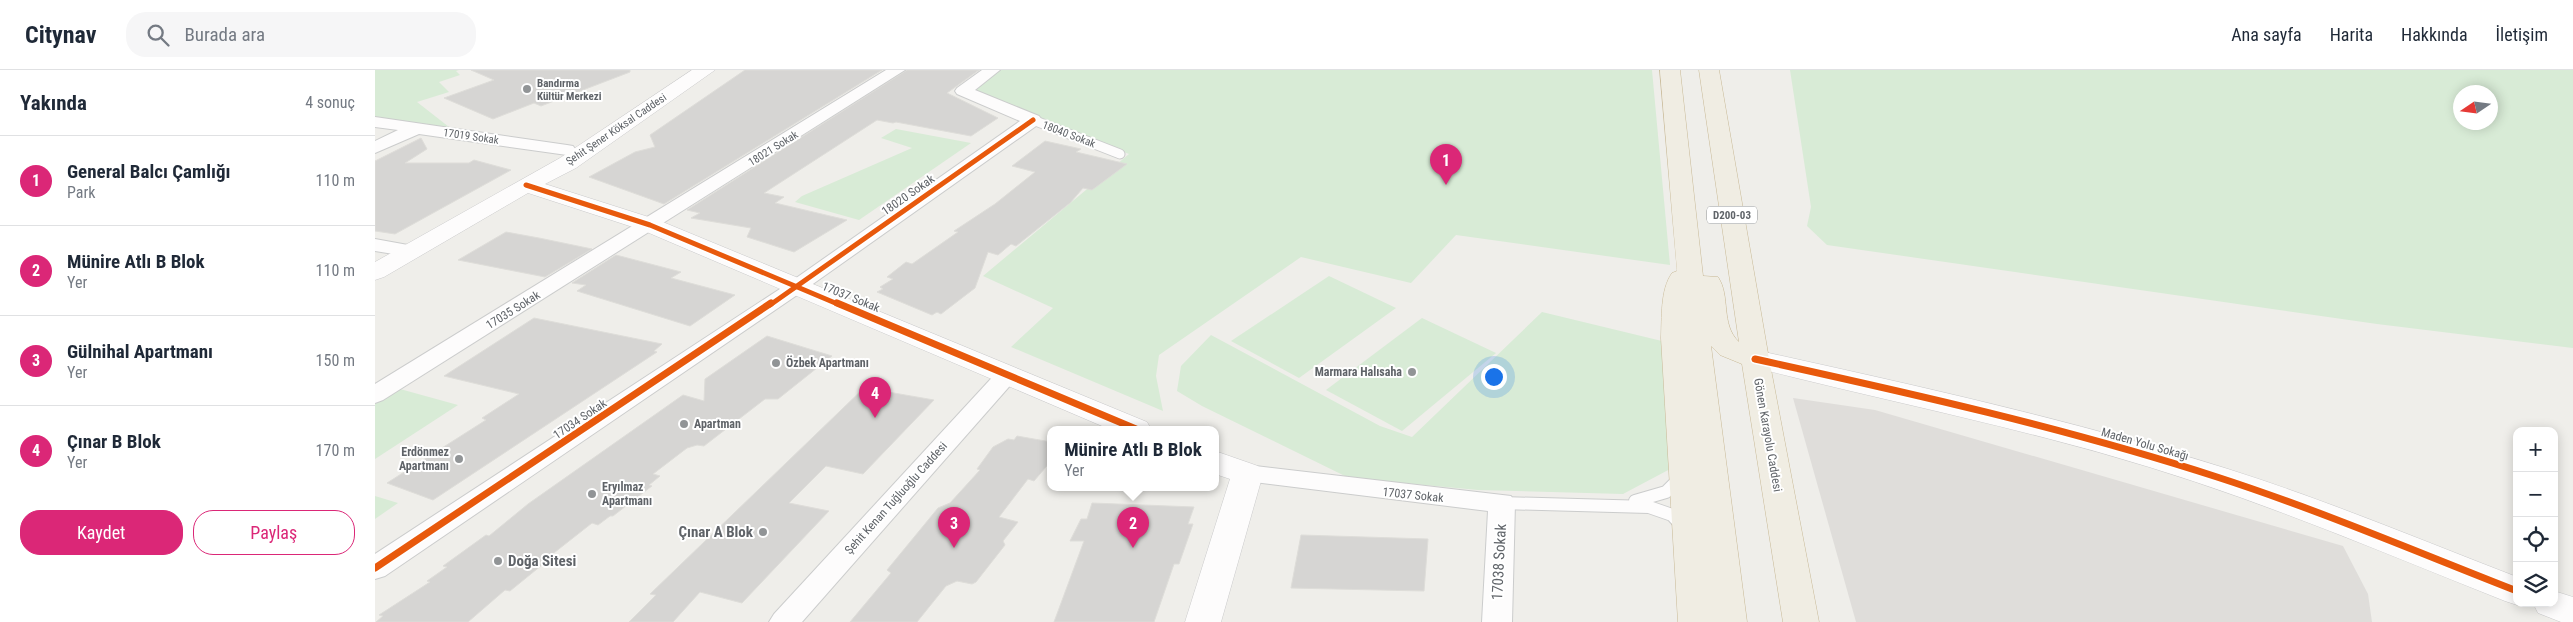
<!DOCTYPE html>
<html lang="tr">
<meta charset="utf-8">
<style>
body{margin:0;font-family:"Roboto Condensed",sans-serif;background:#f6f6f7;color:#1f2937}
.controls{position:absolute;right:15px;bottom:15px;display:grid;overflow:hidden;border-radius:10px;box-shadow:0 2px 12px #0003}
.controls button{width:45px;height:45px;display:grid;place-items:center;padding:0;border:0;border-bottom:1px solid #e0e1e3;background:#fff;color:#1f2937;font:25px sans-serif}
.compass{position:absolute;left:2078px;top:15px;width:45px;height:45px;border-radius:50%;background:#fff;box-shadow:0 2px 12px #0003;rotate:257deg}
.you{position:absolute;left:1118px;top:306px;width:18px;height:18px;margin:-12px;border:4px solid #fff;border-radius:50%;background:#1a73e8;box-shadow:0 0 0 8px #1a73e833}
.badge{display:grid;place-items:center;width:32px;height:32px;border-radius:50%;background:#db2777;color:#fff;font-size:16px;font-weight:700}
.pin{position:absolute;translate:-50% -41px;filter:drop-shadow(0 1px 2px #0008)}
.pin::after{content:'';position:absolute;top:26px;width:18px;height:15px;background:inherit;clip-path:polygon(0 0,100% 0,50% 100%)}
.popup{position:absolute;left:672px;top:356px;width:172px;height:65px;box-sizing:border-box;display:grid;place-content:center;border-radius:10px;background:#fff;filter:drop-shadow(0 1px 4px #0005);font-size:16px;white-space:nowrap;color:#747a83}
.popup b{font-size:19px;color:#1f2937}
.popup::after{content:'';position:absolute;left:50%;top:100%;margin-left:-10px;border:10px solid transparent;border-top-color:#fff}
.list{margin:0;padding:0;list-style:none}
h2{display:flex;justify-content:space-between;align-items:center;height:65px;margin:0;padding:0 20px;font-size:21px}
h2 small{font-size:16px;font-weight:400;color:#747a83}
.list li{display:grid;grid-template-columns:32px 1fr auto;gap:15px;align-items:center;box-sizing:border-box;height:90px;padding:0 20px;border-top:1px solid #e0e1e3}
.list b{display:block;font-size:19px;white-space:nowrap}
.list p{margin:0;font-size:16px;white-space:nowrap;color:#747a83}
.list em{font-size:16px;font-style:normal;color:#747a83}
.actions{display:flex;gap:10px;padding:15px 20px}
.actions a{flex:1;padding:11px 0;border:1px solid #db2777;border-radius:20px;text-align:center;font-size:18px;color:#db2777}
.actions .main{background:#db2777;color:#fff}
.icon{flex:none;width:28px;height:28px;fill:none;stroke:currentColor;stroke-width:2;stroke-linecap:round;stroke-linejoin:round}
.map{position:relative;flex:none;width:2198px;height:552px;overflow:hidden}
header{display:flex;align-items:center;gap:30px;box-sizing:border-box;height:70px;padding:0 25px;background:#fff;border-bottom:1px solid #e0e1e3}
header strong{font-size:24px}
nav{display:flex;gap:28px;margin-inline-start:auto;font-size:18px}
.search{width:350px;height:45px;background:#f6f6f7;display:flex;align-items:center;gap:12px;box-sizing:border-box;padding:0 18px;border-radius:20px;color:#747a83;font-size:19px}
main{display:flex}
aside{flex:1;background:#fff}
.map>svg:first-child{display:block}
.industrial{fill:#dfddda}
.green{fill:#d8ebd6;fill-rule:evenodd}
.building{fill:#d6d5d3;stroke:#deddd9}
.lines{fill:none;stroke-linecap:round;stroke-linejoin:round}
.lane-far1-casing{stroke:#cbcccc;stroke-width:11}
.lane-casing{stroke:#cbcccc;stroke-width:14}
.street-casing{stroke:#cbcccc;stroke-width:2}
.secondary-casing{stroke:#cacacb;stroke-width:1}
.highway-casing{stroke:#c8b996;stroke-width:1}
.lane-far1{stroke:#fdfcfc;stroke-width:9}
.lane{stroke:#fdfcfc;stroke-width:12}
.street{fill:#fdfcfc;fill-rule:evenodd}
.secondary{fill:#fdfcfc;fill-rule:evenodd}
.highway{fill:#f0ede3;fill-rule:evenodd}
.cycleway-far1-casing{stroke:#fff;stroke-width:8}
.cycleway-casing{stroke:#fff;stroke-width:10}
.cycleway-far1{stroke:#e8590c;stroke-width:5}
.cycleway{stroke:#e8590c;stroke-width:7}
.poi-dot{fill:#919496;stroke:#fff;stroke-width:2}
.labels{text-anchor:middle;stroke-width:4;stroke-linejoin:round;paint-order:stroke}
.far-poi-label{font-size:11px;font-weight:bold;fill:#5f6368;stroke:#fff;text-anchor:start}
.far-street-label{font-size:11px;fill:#5f6368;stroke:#fff}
.shield{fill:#fff;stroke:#8f9295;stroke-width:1}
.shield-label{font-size:11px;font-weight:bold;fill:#5f6368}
.street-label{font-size:12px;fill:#5f6368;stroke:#fff}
.poi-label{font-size:12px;font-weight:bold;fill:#5f6368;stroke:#fff;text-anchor:start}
.near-poi-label{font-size:15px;font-weight:bold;fill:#5f6368;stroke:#fff;text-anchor:end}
.near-street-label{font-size:15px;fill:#5f6368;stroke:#fff}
</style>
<header>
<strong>Citynav</strong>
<div class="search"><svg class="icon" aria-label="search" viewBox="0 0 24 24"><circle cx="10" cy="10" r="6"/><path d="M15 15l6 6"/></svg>Burada ara</div>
<nav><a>Ana sayfa</a><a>Harita</a><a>Hakkında</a><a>İletişim</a></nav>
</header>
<main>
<aside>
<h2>Yakında<small>4 sonuç</small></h2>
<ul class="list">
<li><span class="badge">1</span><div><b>General Balcı Çamlığı</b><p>Park</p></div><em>110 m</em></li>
<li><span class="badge">2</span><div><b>Münire Atlı B Blok</b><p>Yer</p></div><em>110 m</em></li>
<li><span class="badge">3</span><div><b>Gülnihal Apartmanı</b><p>Yer</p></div><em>150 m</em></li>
<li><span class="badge">4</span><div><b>Çınar B Blok</b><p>Yer</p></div><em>170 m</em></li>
</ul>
<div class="actions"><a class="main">Kaydet</a><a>Paylaş</a></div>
</aside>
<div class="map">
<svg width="2198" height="552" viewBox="0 0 2198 552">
<rect width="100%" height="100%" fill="#efeeea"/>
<polygon class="industrial" points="1418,328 1500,340 1968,476 1993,524 1997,552 1481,552"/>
<g class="green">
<polygon points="0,0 84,0 81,1 85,5 64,12 74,22 42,32 74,57 69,59 0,49"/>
<polygon points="621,0 1277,0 1295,195 1081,165 1036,213 926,187 784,285 781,306 788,341 636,277 678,238 608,206 754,84 598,23 597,17"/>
<path d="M1415,0h783v278l-196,-24 -550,-79 -20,-19 4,-19zM2086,22h30v30h-30z"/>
<polygon points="521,59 596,73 484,150 420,132 427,126 537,78 506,68"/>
<polygon points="954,206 1021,238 924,308 856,271"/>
<polygon points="1167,242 1291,272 1297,398 1248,424 1103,420 974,408 827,336 802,321 806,296 836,265 1005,356 1037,367"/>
<polygon points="1047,248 1121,283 1027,361 951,320"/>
<polygon points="25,319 83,335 0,389 0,334"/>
<polygon points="0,426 23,433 0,449"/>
</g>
<g class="building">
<polygon points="96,0 255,0 255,2 166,36 159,33 118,49 69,28 119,10"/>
<polygon points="370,0 507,0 289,134 214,107 260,82 280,77 275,65"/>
<polygon points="532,0 604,0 572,23 623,48 596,66 521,52 518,53 502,50 389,123 409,127 400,133 472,150 419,182 372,167 376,158 316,148 325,143 312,140"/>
<polygon points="46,68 52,79 30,93 94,93 99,90 136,100 20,164 0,161 0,91"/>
<polygon points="670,71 706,79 701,82 752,94 717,120 708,118 695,133 641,176 636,174 623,185 613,182 600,218 566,244 562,242 557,245 502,222 508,219 505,217 518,209 512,207 531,192 537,194 583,162 579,161 620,134 660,102 637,96"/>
<polygon points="131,162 164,168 217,179 170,207 83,190"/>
<polygon points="241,185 306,202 296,208 360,225 315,256 202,221 211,215 197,213"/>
<polygon points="159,248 287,274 279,281 282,282 58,430 12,413 111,350 107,348 144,324 69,306"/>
<polygon points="392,266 457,286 403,329 390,329 329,376 322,375 312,378 278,404 285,406 274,415 277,416 238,446 235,446 223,455 217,453 175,486 178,486 135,521 130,520 93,552 1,552 8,546 4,545 55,512 52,511 72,497 68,496 111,465 114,466 153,434 308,325 329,331 330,309"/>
<polygon points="492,315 503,330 513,322 559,330 488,404 451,396 414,433 454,441 367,533 325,522 298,552 254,552 281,525 275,524"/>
<polygon points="642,366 676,372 676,391 659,411 653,409 624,447 643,452 628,471 630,475 601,512 597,514 582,511 571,516 542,552 475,552 516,503 512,500 563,438 575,433 605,400 602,399 618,377 633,369 639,370"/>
<polygon points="717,433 819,437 813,454 818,454 804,494 799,494 779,552 679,552 709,471 695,471 706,449 712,449"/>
<polygon points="926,465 1053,469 1049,521 916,518"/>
</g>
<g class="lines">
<defs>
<polyline id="lane-far1" points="658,50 745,84"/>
<g id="lane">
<polyline points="1260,431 1291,422 1304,409"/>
<polyline points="1127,433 1274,437 1297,445 1307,456"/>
</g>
<g id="street">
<polygon points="511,0 530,0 8,330 0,333 0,314"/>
<polygon points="607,0 625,0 600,20 664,46 667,50 664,54 428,221 10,506 0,509 0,484 414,213 645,51 582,24 580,21 582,18"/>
<polygon points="0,47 192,75 198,76 201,80 198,84 192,85 44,64 0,83 0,71 23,60 0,57"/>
<polygon points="0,169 44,177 47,181 44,185 37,187 0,181"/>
<polygon points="632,298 640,300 644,305 640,310 427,552 394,552 399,544 624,300"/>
<polygon points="872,395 1136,426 1140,433 1137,552 1107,552 1113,441 863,410 859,404 863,398"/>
</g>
<g id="secondary">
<polygon points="317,0 340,0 201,98 170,114 283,150 772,352 776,359 734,359 267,160 153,123 9,207 0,210 0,192 185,88"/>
<path d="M1380,280c159,35 318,70 473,119 98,31 193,71 289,108v26h4l-4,2 -12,-4c-118,-47 -235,-97 -356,-134 -133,-41 -269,-67 -404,-102l-4,-6 4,-6z"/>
<polygon points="840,381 883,396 888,404 846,552 810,552 855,409 840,404"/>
<polygon points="2179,521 2198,527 2198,552 2186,552 2163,543 2158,533 2179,533"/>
</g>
<path id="highway" d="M1285,0h20l23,206 15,1c13,19 2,47 21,65l-40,-272h20l50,289 50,263h-36l-41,-258 -22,-9 -9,-9 36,276h-69l-17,-284c1,-20 -1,-48 11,-65l5,-2z"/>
</defs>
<use href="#lane-far1" class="lane-far1-casing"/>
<use href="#lane" class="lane-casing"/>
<use href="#street" class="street-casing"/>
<use href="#secondary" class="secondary-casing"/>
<use href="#highway" class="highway-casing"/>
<use href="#lane-far1" class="lane-far1"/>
<use href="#lane" class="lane"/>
<use href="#street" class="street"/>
<use href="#secondary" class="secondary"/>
<use href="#highway" class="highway"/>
<defs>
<g id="cycleway-far1">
<polyline points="151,115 275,155 465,235"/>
<polyline points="395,235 658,50"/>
</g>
<g id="cycleway">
<polyline points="462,233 761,359"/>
<path d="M1380,289c155,34 311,69 462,118 102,33 200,75 300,114"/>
<polyline points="0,498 396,233"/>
</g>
</defs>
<use href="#cycleway-far1" class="cycleway-far1-casing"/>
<use href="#cycleway" class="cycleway-casing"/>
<use href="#cycleway-far1" class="cycleway-far1"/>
<use href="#cycleway" class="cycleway"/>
</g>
<g class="poi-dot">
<circle cx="152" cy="19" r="5"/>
<circle cx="401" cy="293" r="5"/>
<circle cx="1037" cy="302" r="5"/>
<circle cx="309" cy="354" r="5"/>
<circle cx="84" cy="389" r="5"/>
<circle cx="217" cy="424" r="5"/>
<circle cx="388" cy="462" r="5"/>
<circle cx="123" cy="491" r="5"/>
</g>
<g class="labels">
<g class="far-poi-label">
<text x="162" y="17">Bandırma<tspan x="162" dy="13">Kültür Merkezi</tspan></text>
</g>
<g class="far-street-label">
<text transform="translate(241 59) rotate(-34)" y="4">Şehit Şener Köksal Caddesi</text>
<text transform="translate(694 64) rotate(21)" y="4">18040 Sokak</text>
<text transform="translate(96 66) rotate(8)" y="4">17019 Sokak</text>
<text transform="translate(398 78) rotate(-32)" y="4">18021 Sokak</text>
</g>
<rect class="shield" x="1332" y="136.5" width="50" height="17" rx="4"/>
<g class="shield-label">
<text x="1357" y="149">D200-03</text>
</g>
<g class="street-label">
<text transform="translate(533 125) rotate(-35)" y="4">18020 Sokak</text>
<text transform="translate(476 227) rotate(22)" y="4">17037 Sokak</text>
<text transform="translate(138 240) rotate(-32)" y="4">17035 Sokak</text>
<text transform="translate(205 349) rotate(-34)" y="4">17034 Sokak</text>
<text transform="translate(1393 365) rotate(80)" y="4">Gönen Karayolu Caddesi</text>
<text transform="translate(1770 374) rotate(16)" y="4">Maden Yolu Sokağı</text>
<text transform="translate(1038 425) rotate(6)" y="4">17037 Sokak</text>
<text transform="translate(521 428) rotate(-48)" y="4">Şehit Kenan Tuğluoğlu Caddesi</text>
</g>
<g class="poi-label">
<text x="411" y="297">Özbek Apartmanı</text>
<text x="1027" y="306" text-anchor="end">Marmara Halısaha</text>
<text x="319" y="358">Apartman</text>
<text x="74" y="386" text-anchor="end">Erdönmez<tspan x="74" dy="14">Apartmanı</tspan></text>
<text x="227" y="421">Eryılmaz<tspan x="227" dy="14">Apartmanı</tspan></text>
</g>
<g class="near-poi-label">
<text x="378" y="467">Çınar A Blok</text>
<text x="133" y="496" text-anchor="start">Doğa Sitesi</text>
</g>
<g class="near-street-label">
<text transform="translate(1124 492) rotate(-87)" y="5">17038 Sokak</text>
</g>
</g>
</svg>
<div class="controls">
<button>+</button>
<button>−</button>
<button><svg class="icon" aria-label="locate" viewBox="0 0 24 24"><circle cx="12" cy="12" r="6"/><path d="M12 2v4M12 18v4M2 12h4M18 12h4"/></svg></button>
<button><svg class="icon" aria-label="layers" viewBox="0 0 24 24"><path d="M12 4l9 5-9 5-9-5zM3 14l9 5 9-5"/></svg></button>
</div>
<svg class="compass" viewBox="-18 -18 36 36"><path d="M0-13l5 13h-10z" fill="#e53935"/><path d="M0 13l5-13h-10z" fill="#747a83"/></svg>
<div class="you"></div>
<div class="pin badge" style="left:1071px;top:115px">1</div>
<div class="pin badge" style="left:758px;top:478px">2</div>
<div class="popup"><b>Münire Atlı B Blok</b>Yer</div>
<div class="pin badge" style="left:579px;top:478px">3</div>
<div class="pin badge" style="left:500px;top:348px">4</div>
</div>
</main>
